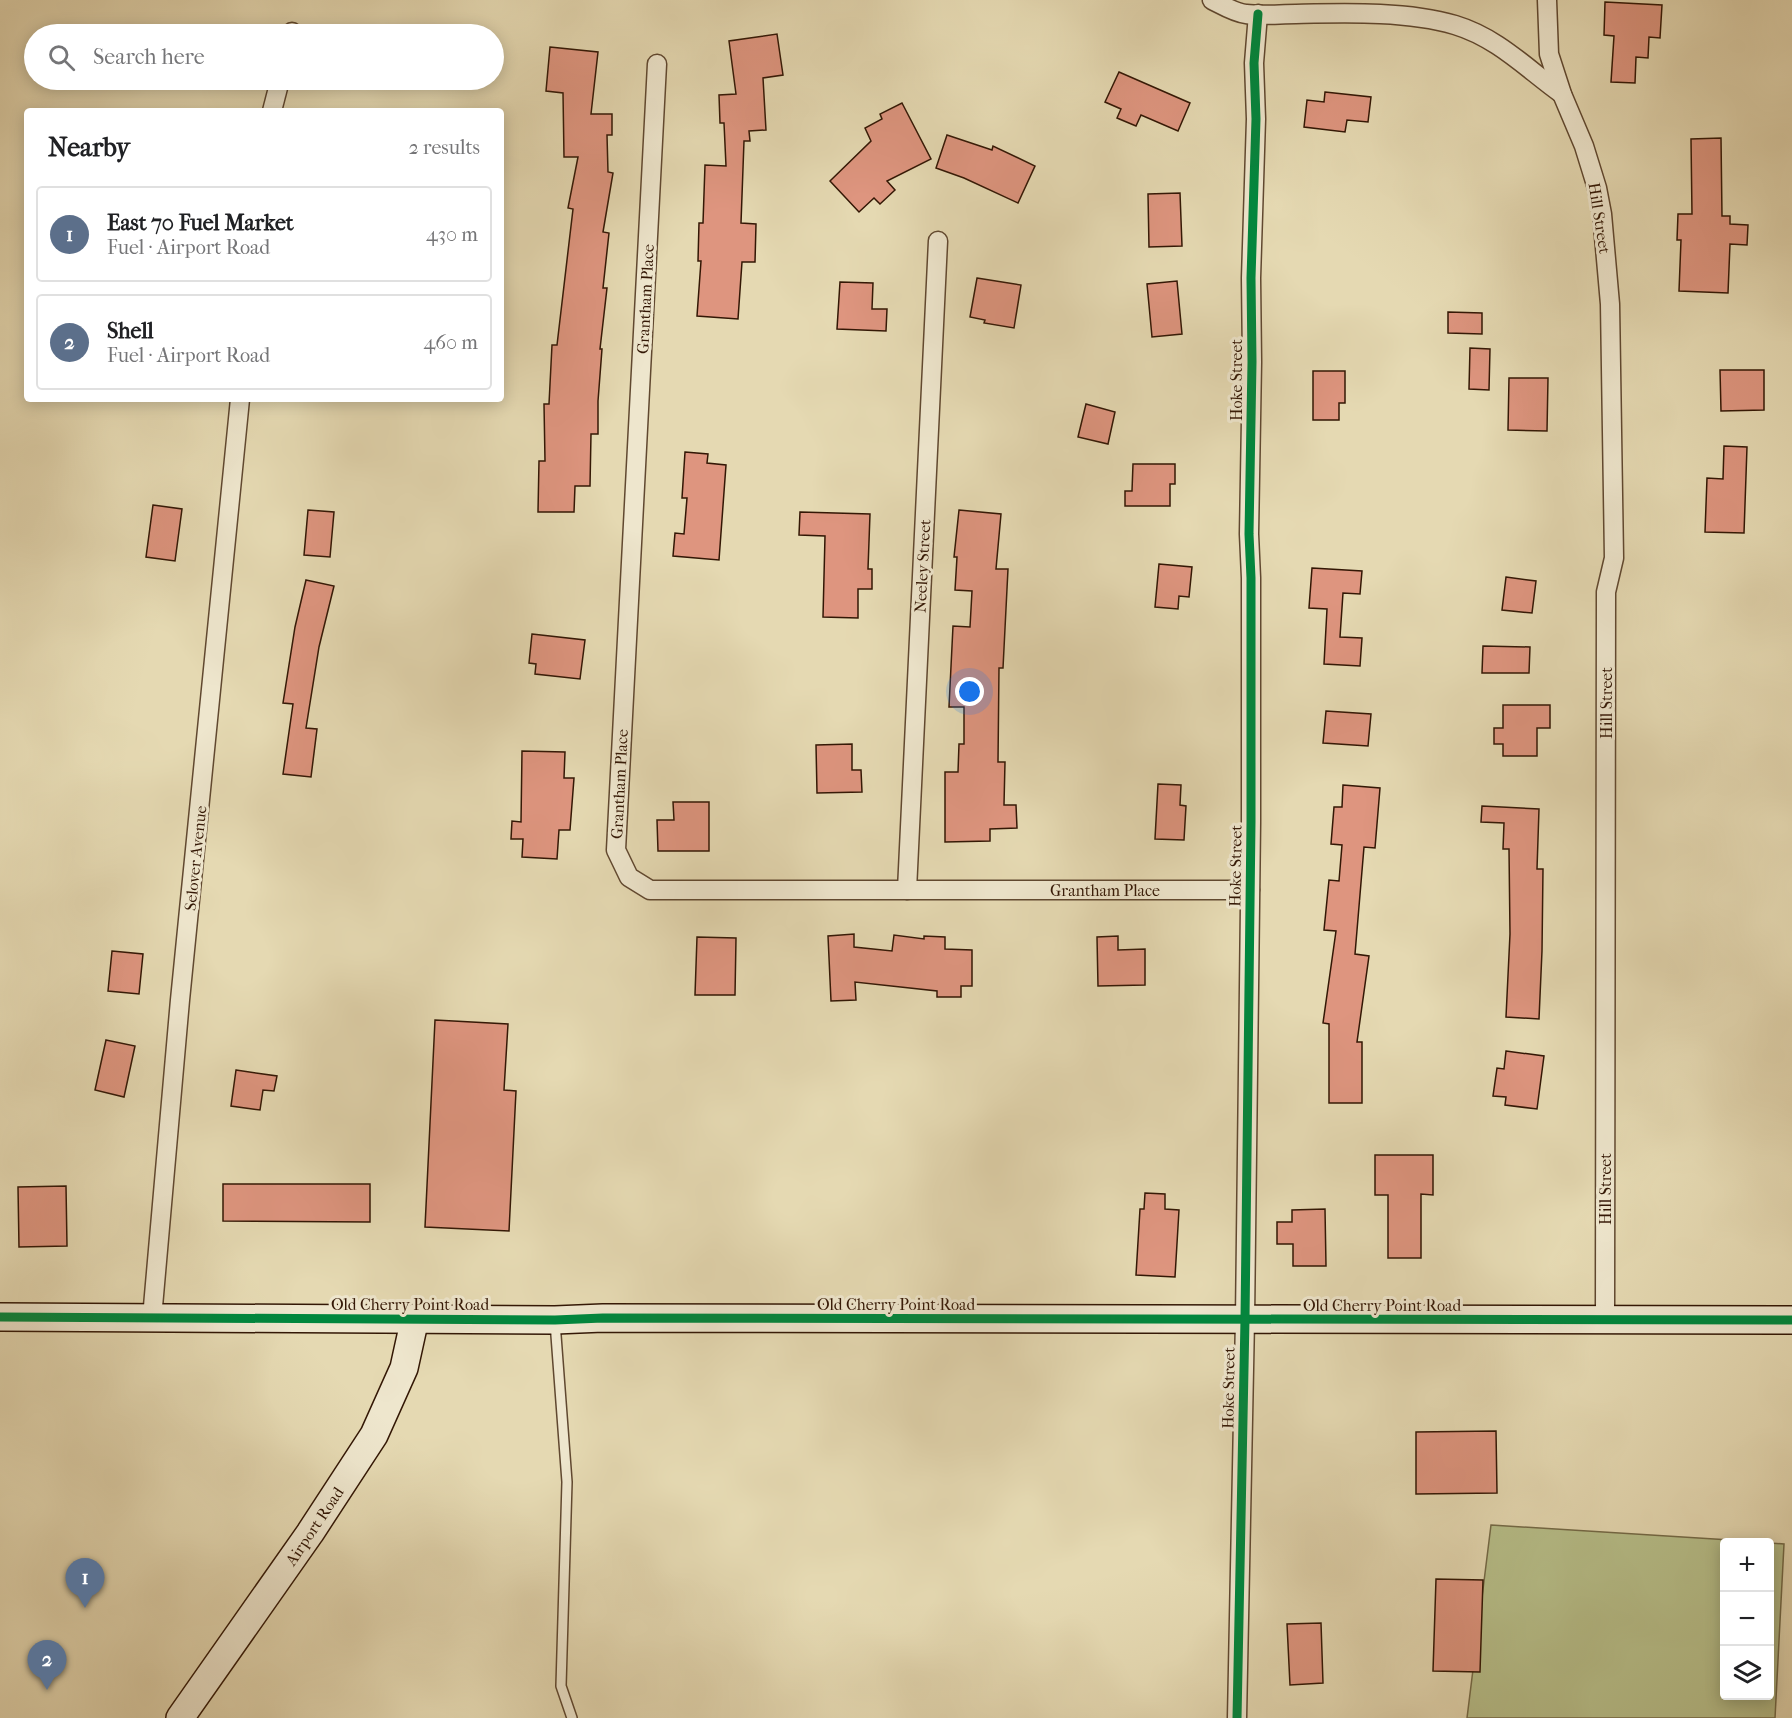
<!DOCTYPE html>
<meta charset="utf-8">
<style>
body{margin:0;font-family:"IM FELL French Canon",serif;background:#f2f2f2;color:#202124}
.controls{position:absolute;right:18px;bottom:18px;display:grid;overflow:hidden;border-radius:6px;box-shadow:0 3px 15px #0003}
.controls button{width:54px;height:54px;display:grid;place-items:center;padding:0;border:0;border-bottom:2px solid #e0e0e0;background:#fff;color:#202124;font:30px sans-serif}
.you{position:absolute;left:970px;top:692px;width:21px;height:21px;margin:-15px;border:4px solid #fff;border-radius:50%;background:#1a73e8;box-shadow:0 0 0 9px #1a73e833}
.badge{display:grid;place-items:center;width:39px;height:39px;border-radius:50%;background:#7c3aed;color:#fff;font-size:20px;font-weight:700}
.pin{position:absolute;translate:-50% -50px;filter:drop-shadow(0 2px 3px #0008)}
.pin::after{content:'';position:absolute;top:32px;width:21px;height:18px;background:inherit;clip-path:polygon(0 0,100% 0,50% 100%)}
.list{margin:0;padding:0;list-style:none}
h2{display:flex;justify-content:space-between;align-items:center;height:78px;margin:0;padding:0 24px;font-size:26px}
h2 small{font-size:20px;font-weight:400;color:#757577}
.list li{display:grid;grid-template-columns:39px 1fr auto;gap:18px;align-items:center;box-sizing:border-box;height:96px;margin:0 12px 12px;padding:0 12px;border:2px solid #e0e0e0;border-radius:6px}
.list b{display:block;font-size:22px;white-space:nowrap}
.list p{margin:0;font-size:20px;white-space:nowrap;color:#757577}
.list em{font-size:20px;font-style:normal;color:#757577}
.icon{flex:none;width:33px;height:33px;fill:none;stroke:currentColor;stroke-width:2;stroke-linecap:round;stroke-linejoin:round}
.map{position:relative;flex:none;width:1792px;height:1718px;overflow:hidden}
.search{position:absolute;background:#fff;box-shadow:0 3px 15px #0003;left:24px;top:24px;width:480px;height:66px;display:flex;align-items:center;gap:15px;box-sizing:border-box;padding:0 21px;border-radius:33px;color:#757577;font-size:22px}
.panel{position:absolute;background:#fff;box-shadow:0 3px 15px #0003;left:24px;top:108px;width:480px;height:294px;border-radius:6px}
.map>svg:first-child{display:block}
.green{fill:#b7bf8a;stroke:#756b48;stroke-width:1.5}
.building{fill:#de957f;stroke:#331705;stroke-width:1.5}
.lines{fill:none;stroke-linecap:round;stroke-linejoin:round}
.lane-casing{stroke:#604830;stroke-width:12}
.street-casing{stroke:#604830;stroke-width:21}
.secondary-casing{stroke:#331705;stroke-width:30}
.lane{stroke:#eee6cd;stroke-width:9}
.street{stroke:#eee6cd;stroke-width:18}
.secondary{stroke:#eee6cd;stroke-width:27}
.cycleway-casing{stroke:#eee6cd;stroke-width:13}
.cycleway{stroke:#00873e;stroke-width:9}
.labels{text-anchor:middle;stroke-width:6;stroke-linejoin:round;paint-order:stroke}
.street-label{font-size:16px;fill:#331705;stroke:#eee6cd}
</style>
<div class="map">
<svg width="1792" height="1718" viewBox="0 0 1792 1718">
<rect width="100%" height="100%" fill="#e5d9b2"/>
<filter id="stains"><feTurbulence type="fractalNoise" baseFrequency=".00333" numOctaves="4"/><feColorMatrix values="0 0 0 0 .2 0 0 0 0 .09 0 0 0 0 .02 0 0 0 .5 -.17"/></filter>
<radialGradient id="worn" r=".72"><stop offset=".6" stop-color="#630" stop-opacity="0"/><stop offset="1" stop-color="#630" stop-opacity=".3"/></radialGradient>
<polygon class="green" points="1491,1525 1762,1542 1724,1542 1724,1696 1770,1696 1770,1543 1784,1544 1775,1718 1467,1718"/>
<g class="building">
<polygon points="1605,2 1662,5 1660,38 1649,37 1648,58 1636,57 1635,83 1611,82 1614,36 1604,35"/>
<polygon points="777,34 783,75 763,78 766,130 749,131 750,141 744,141 741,223 756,224 755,262 742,262 738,319 697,316 701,261 698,261 699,223 703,223 705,165 726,166 724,123 720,123 719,95 736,94 729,41"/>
<polygon points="550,47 598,52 591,114 612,114 612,135 607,135 608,172 613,173 603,232 609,233 603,288 607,288 600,349 602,349 598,401 598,434 591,434 590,486 575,486 574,512 538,512 539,461 545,461 544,404 549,404 552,345 557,345 573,209 568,208 578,157 564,157 563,93 546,91"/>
<polygon points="1119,72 1190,103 1178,131 1141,115 1136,126 1117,118 1121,109 1105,102"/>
<polygon points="1325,92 1371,97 1368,122 1347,120 1345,132 1304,127 1307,100 1324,102"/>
<polygon points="902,103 931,159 887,181 895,190 880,204 874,198 859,212 830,181 871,141 865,128 882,119 880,114"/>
<polygon points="947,135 992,150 993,146 1035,166 1018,203 964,178 936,168"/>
<polygon points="1721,138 1722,216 1730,216 1730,224 1748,225 1747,245 1730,244 1728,293 1679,291 1681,240 1677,240 1678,214 1692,214 1691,139"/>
<polygon points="1180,193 1182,246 1149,247 1148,194"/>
<polygon points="977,278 1021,285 1014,328 984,323 985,320 970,317"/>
<polygon points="1177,281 1182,334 1152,337 1147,284"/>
<polygon points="840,282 873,283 872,309 887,309 886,331 837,329"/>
<polygon points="1448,312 1482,313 1482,334 1448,333"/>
<polygon points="1470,348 1490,349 1489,390 1469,389"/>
<polygon points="1720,370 1764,370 1764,410 1721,411"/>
<polygon points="1313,371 1345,371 1345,403 1339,403 1339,420 1313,420"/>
<polygon points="1509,378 1548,378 1547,431 1508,430"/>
<polygon points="1086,404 1115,412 1108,444 1078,437"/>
<polygon points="1724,446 1747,447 1744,533 1705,532 1707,478 1723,479"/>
<polygon points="685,452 708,454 707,463 726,465 719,560 673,556 675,533 684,534 687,498 682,498"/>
<polygon points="1133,464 1175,464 1175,484 1170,484 1170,506 1125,506 1125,491 1132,491"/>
<polygon points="153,505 182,509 175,561 146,557"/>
<polygon points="308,510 334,512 330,557 304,555"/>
<polygon points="959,510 1001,514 996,569 1008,569 1003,668 999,668 998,762 1005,762 1004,805 1016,805 1017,828 990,829 990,841 945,842 945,772 958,772 959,744 964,744 964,707 949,707 953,626 970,627 972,591 955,590 957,557 954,557"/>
<polygon points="800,512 870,514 868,569 872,569 872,589 858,589 858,618 823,617 825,536 799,535"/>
<polygon points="1159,564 1192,567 1189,597 1179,596 1178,609 1155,607"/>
<polygon points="1312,568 1362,571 1360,594 1343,593 1340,637 1362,638 1360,666 1324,664 1327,609 1309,608"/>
<polygon points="1506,577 1536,581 1532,613 1502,610"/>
<polygon points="306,580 334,586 319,647 306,728 317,729 311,777 283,774 293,704 283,703 295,627"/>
<polygon points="532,634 585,640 580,679 535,674 536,664 529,663"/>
<polygon points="1483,646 1530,647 1529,673 1482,673"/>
<polygon points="1503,705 1550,705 1550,728 1537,728 1537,756 1503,756 1503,744 1494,744 1494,728 1503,728"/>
<polygon points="1326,711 1371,714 1368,746 1323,743"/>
<polygon points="852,744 852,770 861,770 862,792 817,793 816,745"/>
<polygon points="522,751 565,752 564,778 574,778 570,830 559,830 557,859 522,857 523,839 511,839 512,821 521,822"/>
<polygon points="1158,784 1181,785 1180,805 1186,806 1184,840 1155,839"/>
<polygon points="1343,785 1380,788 1375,848 1364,847 1355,954 1369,956 1357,1042 1362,1042 1362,1103 1329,1103 1329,1024 1323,1023 1336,931 1324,930 1329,880 1339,881 1342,845 1331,844 1334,807 1342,807"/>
<polygon points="673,802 709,802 709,851 658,851 657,820 674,820"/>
<polygon points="1482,806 1539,809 1537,869 1543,869 1542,951 1539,1019 1506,1017 1510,934 1509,849 1503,849 1504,823 1481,822"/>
<polygon points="854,934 854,947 892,951 894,935 924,939 924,936 945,937 945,949 972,950 972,986 961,986 961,997 937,997 937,991 855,982 856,1000 831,1001 828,936"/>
<polygon points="1118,936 1118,950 1145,949 1145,985 1098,986 1097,937"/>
<polygon points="697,937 736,938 735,995 695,995"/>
<polygon points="112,951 143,954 139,994 108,991"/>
<polygon points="435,1020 508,1024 504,1090 516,1091 509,1231 425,1227"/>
<polygon points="106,1040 135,1046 124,1097 95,1090"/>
<polygon points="1506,1051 1544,1056 1537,1109 1505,1105 1506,1097 1493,1096 1497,1068 1504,1069"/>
<polygon points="236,1070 277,1076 274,1091 263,1090 260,1110 231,1106"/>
<polygon points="1375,1155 1433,1155 1433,1195 1421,1194 1421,1258 1388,1258 1388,1195 1375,1195"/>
<polygon points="223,1184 370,1184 370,1222 223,1221"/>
<polygon points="66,1186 67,1246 19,1247 18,1187"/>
<polygon points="1145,1193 1165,1194 1165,1209 1179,1210 1175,1277 1136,1275 1140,1209 1144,1209"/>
<polygon points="1325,1209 1326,1266 1293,1266 1293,1244 1277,1244 1277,1222 1292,1222 1292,1210"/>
<polygon points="1496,1431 1497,1493 1416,1494 1416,1432"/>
<polygon points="1436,1579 1483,1580 1480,1672 1433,1671"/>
<polygon points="1321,1623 1323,1683 1290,1685 1287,1624"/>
</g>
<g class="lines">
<defs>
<polyline id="lane" points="555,1322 567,1482 561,1686 572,1718"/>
<g id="street">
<path d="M1212,0c10,5 23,13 34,14 16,2 34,0 50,0 50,-1 111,-3 159,11 43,13 72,44 107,69"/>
<polyline points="1547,0 1549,54 1562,94 1584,146 1597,188 1602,214 1610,304 1614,558 1606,592 1605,1320"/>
<polyline points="292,34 292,32"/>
<polyline points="657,64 616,850 629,877 650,890 1250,890"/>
<polyline points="272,111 280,80"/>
<polyline points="907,890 938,241"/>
<polyline points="152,1318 180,1000 240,399"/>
<polyline points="1237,1718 1245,1319 1251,822 1251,578 1249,534 1252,362 1251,278 1256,119 1254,63 1258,14"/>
</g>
<g id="secondary">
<polyline points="0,1317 555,1320 603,1318 1792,1320"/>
<polyline points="180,1718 310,1533 374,1435 404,1368 415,1318"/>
</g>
</defs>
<use href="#lane" class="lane-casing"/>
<use href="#street" class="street-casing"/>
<use href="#secondary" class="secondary-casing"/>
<use href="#lane" class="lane"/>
<use href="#street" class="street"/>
<use href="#secondary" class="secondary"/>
<defs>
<g id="cycleway">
<polyline points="0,1317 555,1320 603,1318 1792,1320"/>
<polyline points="1237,1718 1245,1319 1251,822 1251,578 1249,534 1252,362 1251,278 1256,119 1254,63 1258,14"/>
</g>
</defs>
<use href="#cycleway" class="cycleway-casing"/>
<use href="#cycleway" class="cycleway"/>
</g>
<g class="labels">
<g class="street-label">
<text transform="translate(1600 218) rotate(81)" y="6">Hill Street</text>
<text transform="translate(645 299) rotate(-87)" y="6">Grantham Place</text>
<text transform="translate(1236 380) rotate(-90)" y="6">Hoke Street</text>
<text transform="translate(922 566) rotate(-87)" y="6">Neeley Street</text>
<text transform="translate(1606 703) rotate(-90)" y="6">Hill Street</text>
<text transform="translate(619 784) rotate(-87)" y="6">Grantham Place</text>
<text transform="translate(195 858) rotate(-84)" y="6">Selover Avenue</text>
<text transform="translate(1235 866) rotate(-89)" y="6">Hoke Street</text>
<text x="1105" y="896">Grantham Place</text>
<text transform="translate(1605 1189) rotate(-90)" y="6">Hill Street</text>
<text x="410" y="1310">Old Cherry Point Road</text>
<text x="896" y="1310">Old Cherry Point Road</text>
<text x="1382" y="1311">Old Cherry Point Road</text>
<text transform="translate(1228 1388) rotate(-89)" y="6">Hoke Street</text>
<text transform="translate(314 1526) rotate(-56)" y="6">Airport Road</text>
</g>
</g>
<rect width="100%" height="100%" filter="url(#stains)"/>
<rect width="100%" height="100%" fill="url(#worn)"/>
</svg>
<div class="controls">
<button>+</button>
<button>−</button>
<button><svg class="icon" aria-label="layers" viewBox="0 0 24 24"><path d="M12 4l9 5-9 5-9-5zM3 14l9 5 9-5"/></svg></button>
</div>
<div class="you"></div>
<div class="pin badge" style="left:85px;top:1608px;background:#5c6f8a">1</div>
<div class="pin badge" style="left:47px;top:1690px;background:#5c6f8a">2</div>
<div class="search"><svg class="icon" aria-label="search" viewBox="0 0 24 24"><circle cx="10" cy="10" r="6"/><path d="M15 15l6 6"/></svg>Search here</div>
<section class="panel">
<h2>Nearby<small>2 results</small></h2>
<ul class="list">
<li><span class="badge" style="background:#5c6f8a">1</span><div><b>East 70 Fuel Market</b><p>Fuel · Airport Road</p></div><em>430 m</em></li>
<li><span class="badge" style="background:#5c6f8a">2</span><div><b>Shell</b><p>Fuel · Airport Road</p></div><em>460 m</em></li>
</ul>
</section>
</div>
